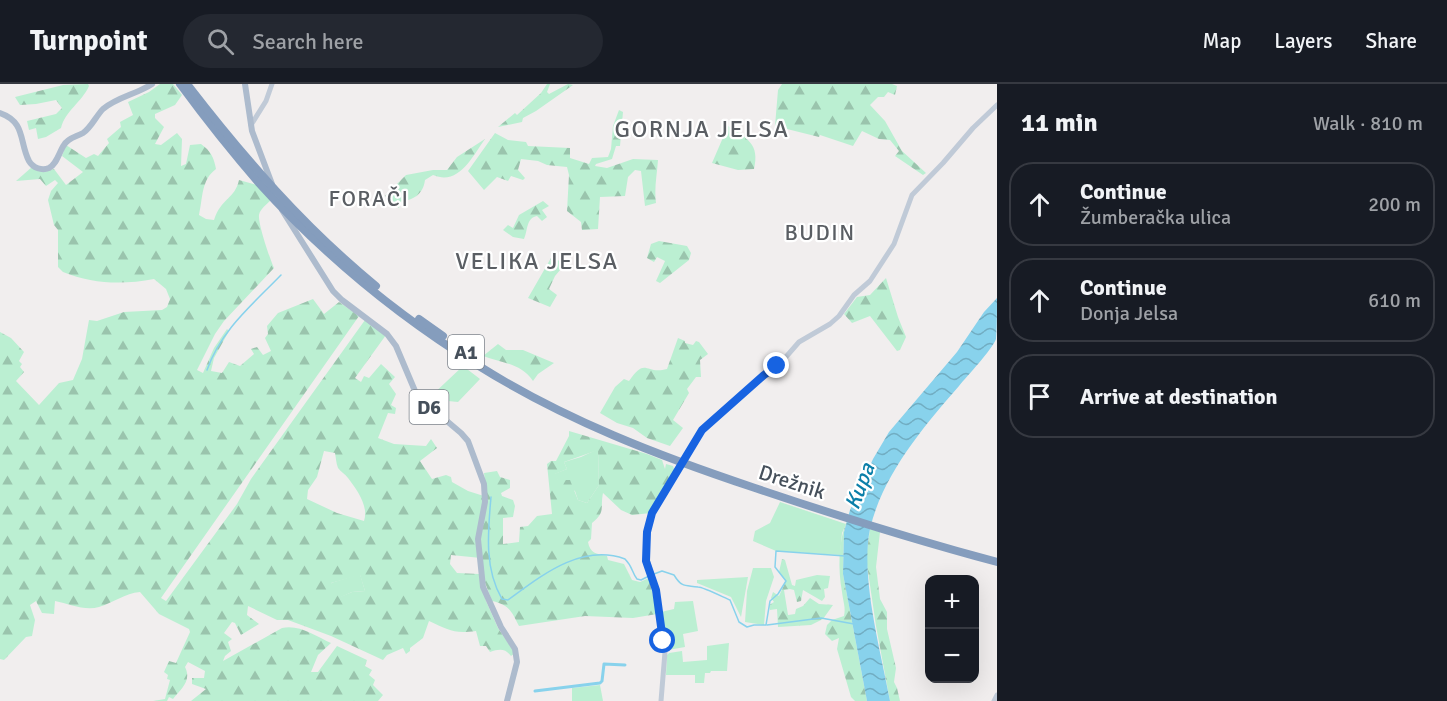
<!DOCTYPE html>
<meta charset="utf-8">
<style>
body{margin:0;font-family:Signika,sans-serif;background:#242831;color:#f1f3f6}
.controls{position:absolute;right:18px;bottom:18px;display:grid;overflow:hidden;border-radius:12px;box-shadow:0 6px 24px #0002}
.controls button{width:54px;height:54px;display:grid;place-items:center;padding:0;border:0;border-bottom:2px solid #363941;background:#171b24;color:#f1f3f6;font:30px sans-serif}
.stop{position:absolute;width:18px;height:18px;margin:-14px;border:4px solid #1763e1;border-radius:50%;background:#fff}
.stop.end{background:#1763e1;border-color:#fff;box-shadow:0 2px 6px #0008}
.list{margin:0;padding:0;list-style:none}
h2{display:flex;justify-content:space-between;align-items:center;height:78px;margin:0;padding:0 24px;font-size:26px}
h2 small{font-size:20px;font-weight:400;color:#9ea1a6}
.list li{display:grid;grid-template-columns:39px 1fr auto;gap:18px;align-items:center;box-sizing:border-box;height:84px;margin:0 12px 12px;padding:0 12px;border:2px solid #363941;border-radius:24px}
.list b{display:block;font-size:22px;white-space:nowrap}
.list p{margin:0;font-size:20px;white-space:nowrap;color:#9ea1a6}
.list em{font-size:20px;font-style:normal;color:#9ea1a6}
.icon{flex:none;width:33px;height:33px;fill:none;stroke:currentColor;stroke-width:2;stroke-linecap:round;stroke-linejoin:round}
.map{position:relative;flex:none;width:997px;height:617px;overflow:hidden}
header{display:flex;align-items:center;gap:36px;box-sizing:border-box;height:84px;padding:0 30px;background:#171b24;border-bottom:2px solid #363941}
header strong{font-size:28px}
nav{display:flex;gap:33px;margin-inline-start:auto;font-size:21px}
.search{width:420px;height:54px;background:#242831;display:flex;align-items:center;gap:15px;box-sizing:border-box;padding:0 21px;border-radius:33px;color:#9ea1a6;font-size:22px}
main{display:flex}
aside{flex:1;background:#171b24}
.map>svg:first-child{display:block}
.green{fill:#bbefd2}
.forest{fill:url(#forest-firs);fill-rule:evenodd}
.water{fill:url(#water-waves)}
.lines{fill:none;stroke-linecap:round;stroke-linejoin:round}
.stream{stroke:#88d2ec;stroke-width:1.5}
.canal{stroke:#88d2ec;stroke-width:3}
.secondary{stroke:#c0cad7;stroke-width:5}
.primary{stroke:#adbbcd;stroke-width:6}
.highway{stroke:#859dbd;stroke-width:8}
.route{stroke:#1763e1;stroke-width:8}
.labels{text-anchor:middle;stroke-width:4.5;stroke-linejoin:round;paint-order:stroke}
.shield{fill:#fff;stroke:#7e848c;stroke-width:1.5}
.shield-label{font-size:20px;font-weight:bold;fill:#46505b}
.street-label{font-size:21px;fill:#46505b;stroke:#fff}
.neighbourhood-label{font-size:22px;letter-spacing:1.5px;fill:#5a5e63;stroke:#fff}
.water-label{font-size:22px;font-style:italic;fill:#0b7fa9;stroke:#fff}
.quarter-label{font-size:24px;letter-spacing:1.5px;fill:#5a5e63;stroke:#fff}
</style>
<header>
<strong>Turnpoint</strong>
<div class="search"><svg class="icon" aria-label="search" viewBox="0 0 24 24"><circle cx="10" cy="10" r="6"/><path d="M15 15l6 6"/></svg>Search here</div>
<nav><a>Map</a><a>Layers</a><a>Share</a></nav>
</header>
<main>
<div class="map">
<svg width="997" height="617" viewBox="0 0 997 617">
<defs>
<pattern id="forest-firs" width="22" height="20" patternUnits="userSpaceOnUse" patternTransform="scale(1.5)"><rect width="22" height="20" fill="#bbefd2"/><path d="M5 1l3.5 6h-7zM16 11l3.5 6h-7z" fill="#9ac4ad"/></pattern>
<pattern id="water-waves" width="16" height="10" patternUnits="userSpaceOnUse" patternTransform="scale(1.5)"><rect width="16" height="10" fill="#88d2ec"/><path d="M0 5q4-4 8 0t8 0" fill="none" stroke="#71adc2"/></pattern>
</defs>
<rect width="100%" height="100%" fill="#f1eeee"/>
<g class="green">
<polygon points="463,282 480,295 458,318 448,317 438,324 429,314"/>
<polygon points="598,365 599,401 587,419 578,416 575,407 558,397 554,390 567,385 564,378 581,373"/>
<polygon points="780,418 846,440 842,449 840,471 776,467 753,457 755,447 770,439"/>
<polygon points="753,484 771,484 774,493 766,517 764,541 745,538 747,507"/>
<polygon points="360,490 365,507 352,508 339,514 331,499"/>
<polygon points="748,493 741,533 731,513 697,499 697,496"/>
<polygon points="693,517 698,547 683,550 685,563 668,566 661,528 674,525 675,518"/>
<polygon points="729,559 727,587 711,587 710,589 705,589 704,599 695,599 695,591 666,591 667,571 669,569 682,567 683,578 707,576 707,562"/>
<polygon points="600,601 603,617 572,617 572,604"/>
</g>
<g class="forest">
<path d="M88,0l1,2c-7,16 -24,25 -28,42l-15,9 -8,2 -2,-11 -7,2 -2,-9 29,-7 6,-6 -6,-8 -20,4 -16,1 -5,-8 48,-12z"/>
<path d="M160,0h13l9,11 -7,10 -20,9v4l9,9 -9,17 6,1 16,-12 5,6 -1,27 5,-2 4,-19 11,-1c10,7 13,14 15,25 -15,11 -13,29 -17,46l7,4 8,1c7,-22 21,-21 25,-40l18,5 14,15c-4,4 -11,9 -12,15 -1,9 11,44 15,53l-50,53 -9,13 -18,36 6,3 11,-25 13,-19 2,2 -15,27 -3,13 11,2 7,-11 11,4 14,-12 -3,-5 6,-2 6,8 8,-4 -6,-13 3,-4 -1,-8 11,-13 35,-14 11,15 15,-12 20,14 -198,282 5,3 71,-97 14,-25 114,-159 21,15 -31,43 6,4 3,-6 5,2 12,-14 14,13 -6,7 7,10 -5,11 5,3 -1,6 -7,-1 -10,25 16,6 32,2 5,-7 6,9 -17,13 12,18 14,-4 5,2 1,5 16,9 19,6 -3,-24 13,-2 3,6 10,3v8l-9,5 1,3 11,4 2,6 -2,11 -10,1v26l16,-2 1,-15 8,-1 9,-10 15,-2 -5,-50 4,-3h5l13,-25v-5l78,23 15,6 3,9 1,-5 7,2 2,6 -24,41 -19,2 -11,-5 -18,-17c-3,15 3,19 -11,30l-1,16 -3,3c2,11 8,12 19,14l1,4 16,4 8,16 8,2 9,-4 8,36 -24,4 -48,-2 -66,10c-8,-16 -10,-21 -27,-25l-8,-21 -3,-22 -30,-3 -1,9 7,9 22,1 7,27 12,27 17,25 -4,3c-6,-8 -12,-7 -21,-4l-4,-6h-6l-4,-15c-23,3 -27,-1 -47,-10l-6,17 -13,10v3l-4,3 -3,-6 -16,7 -4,5 -52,-24 -43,-16h-11l-29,-14 -1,9 12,9 -18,11 -6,-12 -3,-1 -8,11 8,6 -4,3 3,9 -6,5 -2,5 59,-33c17,-4 34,8 49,15l-13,12 -7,17h7l19,-26 30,14 -2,6 7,4 -3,5 6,5 -2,5 10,10 -5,6h-187l15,-12 -14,-5v-6h12l1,-7 -17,-9 -3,5c7,14 -4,22 -12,32l-4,-2 -2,4h-14l12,-2 5,-19 -3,-1 1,-4 -4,-3 5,-11 7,2 14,-31 -1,-3 -30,-15 -19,-22c-15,1 -27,11 -41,15 -14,4 -30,-3 -44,-6l-1,13 -12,-1 -6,-12 -6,4 5,15 -3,16 -6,1 -22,23 -4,-1v-327l11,6 13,14 -5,9 3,3 -2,3 4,5 -8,9 23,24 20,-22 14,-3 9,-21 7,-39 8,1 27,-9 38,-2 5,-3 3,-8 -4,-10 -12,-10c-31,6 -62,5 -91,-7l-5,-5v-37l-4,-5 -6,-25 3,-9 7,-8 -3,-3 -9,6 -6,-7 -24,2 16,-14 12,5 10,-3 12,16 17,-13 -21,-16 4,-11 20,13 8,-4 4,2 11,-13 -2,-4 14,-12 -1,-5 13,-7 -5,-13 21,-10zM598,366l1,35 -12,18 -9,-3 -8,-20h-12l-3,-6 12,-5 -3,-7zM324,367l11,2c1,5 1,10 3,15 3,4 7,6 10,10 9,12 21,28 16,43l-27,-8 -30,-14 1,-9 9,-13zM360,491l5,16 -13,1 -12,5 -3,-9 -6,-5z"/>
<polygon points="547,0 550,0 547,8 549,10 568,0 573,1 536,27 523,34 522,38 498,43 515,29 517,31 541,9"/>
<polygon points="782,0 892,0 897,2 895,11 888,8 884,13 878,13 870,21 885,37 902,67 926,89 923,91 895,72 899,67 890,56 879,55 862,47 853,62 820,51 819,53 775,42 778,6"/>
<path d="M619,26l4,2 -3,34h-4l-4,13 -16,5 -1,2 12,2 26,-9 25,1c-1,15 -4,28 -2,43l-11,3 -4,-35 -6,-1 -7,7 -3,19 -25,1 -2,32 -16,1 -1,-8 -14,-11 2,-36 -2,-8 -20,-2 -9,-4 -17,-2 -3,11 7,8 -2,2 -12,-4 -3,5 -11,-4 -13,13 -16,-19 27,-38 13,7 18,2 2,4 42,2v10l19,6 3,-6 16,-1 3,-8 2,-23z"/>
<path d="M728,42c19,12 32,18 26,43l-16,1 -26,-7z"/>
<path d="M485,55c-13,18 -26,47 -52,36l-8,5c-2,15 -12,20 -25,22l-1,6 -14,-12 21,-21 27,-5h14l10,-13z"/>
<path d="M543,117l6,5 -7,4 5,7 -5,4 -5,-5c-11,2 -9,14 -13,23l-11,-2 -10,-7 5,-5 5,3 6,-13z"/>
<polygon points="659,157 687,162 691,169 689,176 660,199 656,197 665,177 657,173 654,178 647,174 651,160"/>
<polygon points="551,174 566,179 555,192 549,205 557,211 550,223 528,214"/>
<polygon points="886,194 898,233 906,253 900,266 897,267 870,232 852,239 844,230 857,213 870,211"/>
<path d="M678,254l7,3v2l8,2 3,-4 3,1 9,12 -8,6 1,17h-5l-9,12 2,4 -16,27 10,8 -13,18 -23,-8 -14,-10 -16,-5 -17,-10 15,-26 9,-8 5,2c17,-25 16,-6 38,-12z"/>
<path d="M498,260l8,6h17l31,13 -16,11 -5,7c-12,-18 -32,-18 -50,-25z"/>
<path d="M847,436l-3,12 -1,42 24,127h-12l-4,-4 -14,-48 2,-11 -7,3 -7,-7 2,-9 5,-5 12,-4c2,-8 -1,-15 -2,-24 -4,-23 -4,-50 5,-72z"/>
<polygon points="870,445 880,448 876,483 880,515 887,528 887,545 896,584 894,598 897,604 900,617 890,617 876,542 866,474"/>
<polygon points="782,475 785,476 792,501 795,502 796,496 817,491 830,492 828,504 824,505 825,513 822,517 803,506 801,517 797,518 794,506 790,505 784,506 788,531 795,530 796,525 803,522 810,514 819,520 833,521 823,535 811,541 778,543 777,525 770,526 769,521 774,518 771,514 773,508 779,512 786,497 779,488"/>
</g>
<path class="water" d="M997,214c0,10 0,33 -1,41 -4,11 -29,37 -37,47 -35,40 -77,90 -89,143 -10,48 11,123 20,172h-23l-24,-127 1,-42 6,-22 23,-51 16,-27 68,-80 27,-40z"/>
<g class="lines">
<g class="stream">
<path d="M207,286c14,-40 45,-65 74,-95"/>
<path d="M491,413c-3,34 -7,72 11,102l6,1c33,-24 73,-57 117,-41 8,8 7,14 12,20l4,1 8,-4"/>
<path d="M654,490l8,-3 12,4c8,13 11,10 24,12 5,0 25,10 32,13l9,22 8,5 7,-2h12l4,-24 8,-7 8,-13 -11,-14 1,-16 69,5"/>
<polyline points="767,541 821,534 854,540"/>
</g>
<polyline class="canal" points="535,607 600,599 602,597 604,580 625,581"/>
<g class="secondary">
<polyline points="251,41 266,17 272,0"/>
<polyline points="661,617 665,568 655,506 646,471 647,448 654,426 702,346 785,274 799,258 830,240 839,232 854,211 870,197 894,160 912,111 943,79 973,44 997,21"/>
<polyline points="994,617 997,611"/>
</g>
<g class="primary">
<polyline points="245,0 252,47 272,100"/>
<path d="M0,29c26,9 19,29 29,48 4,7 13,10 20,7 8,-4 10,-16 15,-23 4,-7 12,-8 19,-12 8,-5 13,-17 20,-24 14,-12 34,-15 49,-25"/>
<polyline points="282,126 333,207 342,216 387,250 396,262 415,307 422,316 461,349 468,357 484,400 485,418 478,455 483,503 501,543 515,565 517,578 507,617"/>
</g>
<g class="highway">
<path d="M180,0c25,34 51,67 79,99 64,71 139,133 220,183 86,54 180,90 276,122 80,27 160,52 242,74"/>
<path d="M187,0c57,74 117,143 189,202"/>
<polyline points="419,235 443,252"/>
</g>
</g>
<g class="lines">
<polyline class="route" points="663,557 656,506 646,477 647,448 652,429 702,346 764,291 777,282"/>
</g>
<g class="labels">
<g class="shield">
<rect x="448" y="251" width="36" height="34" rx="4.5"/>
<rect x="409.5" y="306" width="39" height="34" rx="4.5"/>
</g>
<g class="shield-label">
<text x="466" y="275">A1</text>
<text x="429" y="330">D6</text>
</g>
<g class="street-label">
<text transform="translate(792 398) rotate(18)" y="7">Drežnik</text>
</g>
<g class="neighbourhood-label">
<text x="369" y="122">FORAČI</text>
<text x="820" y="156">BUDIN</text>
</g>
<g class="water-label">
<text transform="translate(859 402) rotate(-69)" y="8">Kupa</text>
</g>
<g class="quarter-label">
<text x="702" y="53">GORNJA JELSA</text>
<text x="537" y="185">VELIKA JELSA</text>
</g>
</g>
</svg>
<div class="controls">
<button>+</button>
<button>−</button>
</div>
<div class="stop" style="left:663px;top:557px"></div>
<div class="stop end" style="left:777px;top:282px"></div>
</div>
<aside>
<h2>11 min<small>Walk · 810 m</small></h2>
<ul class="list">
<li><svg class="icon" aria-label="ahead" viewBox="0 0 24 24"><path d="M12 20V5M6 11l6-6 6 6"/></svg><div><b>Continue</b><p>Žumberačka ulica</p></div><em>200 m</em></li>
<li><svg class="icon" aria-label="ahead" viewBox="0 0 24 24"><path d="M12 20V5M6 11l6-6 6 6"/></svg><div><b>Continue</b><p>Donja Jelsa</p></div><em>610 m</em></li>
<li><svg class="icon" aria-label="arrive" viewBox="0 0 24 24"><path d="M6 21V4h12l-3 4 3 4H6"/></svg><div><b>Arrive at destination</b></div></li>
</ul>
</aside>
</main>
